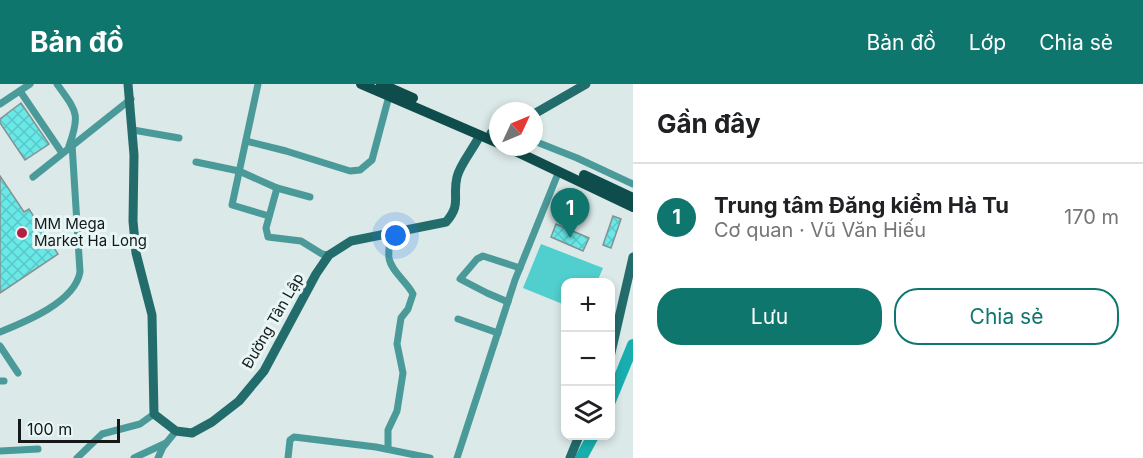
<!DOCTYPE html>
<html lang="vi">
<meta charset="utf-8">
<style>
body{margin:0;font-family:Inter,sans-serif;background:#f6f6f6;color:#202124}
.controls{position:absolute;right:18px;bottom:18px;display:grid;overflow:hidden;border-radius:12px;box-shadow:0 3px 9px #0003}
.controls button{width:54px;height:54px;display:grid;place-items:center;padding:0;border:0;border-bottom:2px solid #e0e0e0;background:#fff;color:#202124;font:30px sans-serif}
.compass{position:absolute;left:489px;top:18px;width:54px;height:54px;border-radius:50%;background:#fff;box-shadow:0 3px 9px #0003;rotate:46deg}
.scale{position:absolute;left:18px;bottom:15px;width:102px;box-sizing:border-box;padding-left:6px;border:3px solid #141918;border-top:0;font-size:16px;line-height:21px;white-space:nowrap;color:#141918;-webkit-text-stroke:4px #e8f6f6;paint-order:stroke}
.you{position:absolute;left:396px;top:152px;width:21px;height:21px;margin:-15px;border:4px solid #fff;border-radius:50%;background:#1a73e8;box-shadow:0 0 0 9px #1a73e833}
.badge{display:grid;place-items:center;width:39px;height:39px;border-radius:50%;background:#0f766e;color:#fff;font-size:20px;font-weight:700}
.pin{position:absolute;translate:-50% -50px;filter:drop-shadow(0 2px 3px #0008)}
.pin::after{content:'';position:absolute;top:32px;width:21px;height:18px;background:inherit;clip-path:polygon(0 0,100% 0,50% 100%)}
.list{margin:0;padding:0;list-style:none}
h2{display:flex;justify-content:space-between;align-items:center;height:78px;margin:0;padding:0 24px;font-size:26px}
h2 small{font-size:20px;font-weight:400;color:#757577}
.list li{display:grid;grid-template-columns:39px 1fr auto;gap:18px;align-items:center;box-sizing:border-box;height:108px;padding:0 24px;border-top:2px solid #e0e0e0}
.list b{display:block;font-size:22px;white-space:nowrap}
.list p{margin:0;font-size:20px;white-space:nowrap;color:#757577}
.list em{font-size:20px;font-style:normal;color:#757577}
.actions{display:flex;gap:12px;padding:18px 24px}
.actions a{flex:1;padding:14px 0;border:2px solid #0f766e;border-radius:24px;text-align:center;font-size:21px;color:#0f766e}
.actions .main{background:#0f766e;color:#fff}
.icon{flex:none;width:33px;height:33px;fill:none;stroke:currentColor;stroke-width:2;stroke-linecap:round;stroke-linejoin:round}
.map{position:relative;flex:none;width:633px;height:374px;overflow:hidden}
header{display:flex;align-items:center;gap:36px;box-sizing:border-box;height:84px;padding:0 30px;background:#0f766e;color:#fff}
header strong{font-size:28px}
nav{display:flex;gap:33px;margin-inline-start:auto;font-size:21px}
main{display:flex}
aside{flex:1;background:#fff}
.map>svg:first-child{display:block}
.green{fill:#51cece}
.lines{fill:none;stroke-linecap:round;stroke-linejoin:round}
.river{stroke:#18aeae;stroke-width:12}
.building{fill:url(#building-cross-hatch);stroke:#859191;stroke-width:1.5}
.street{stroke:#4a9a99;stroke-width:7}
.secondary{stroke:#236c6c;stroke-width:9}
.primary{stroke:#0f4c4c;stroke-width:10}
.poi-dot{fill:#b32042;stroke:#e8f6f6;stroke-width:2}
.labels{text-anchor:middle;stroke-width:6;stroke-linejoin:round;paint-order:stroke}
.poi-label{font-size:15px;fill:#141918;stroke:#e8f6f6;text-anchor:start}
.street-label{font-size:15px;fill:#141918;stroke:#e8f6f6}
</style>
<header>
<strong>Bản đồ</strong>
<nav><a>Bản đồ</a><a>Lớp</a><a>Chia sẻ</a></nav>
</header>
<main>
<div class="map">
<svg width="633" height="374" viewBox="0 0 633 374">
<defs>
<pattern id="building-cross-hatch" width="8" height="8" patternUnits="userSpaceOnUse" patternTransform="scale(1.5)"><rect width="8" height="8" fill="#69e8e8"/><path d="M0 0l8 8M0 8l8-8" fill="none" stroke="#5ac6c6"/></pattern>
</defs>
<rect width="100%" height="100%" fill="#dbe9e8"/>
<polygon class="green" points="541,160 603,184 597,198 566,198 565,221 523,204"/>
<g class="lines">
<g class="river">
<polyline points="610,317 633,261"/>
<polyline points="581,374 593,352"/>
</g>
</g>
<g class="building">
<polygon points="21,19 49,60 25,76 0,39 0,35"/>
<polygon points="0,92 24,128 29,125 58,170 0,209"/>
<polygon points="613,132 621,135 611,164 603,161"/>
<polygon points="556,140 589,154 583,167 551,153"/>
</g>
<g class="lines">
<g class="street">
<path d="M57,0c19,27 24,29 12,62"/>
<polyline points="258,0 232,121 269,132"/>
<polyline points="20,7 62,69"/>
<polyline points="0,20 30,0"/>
<polyline points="133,46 179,54"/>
<polyline points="246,57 286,67 350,87 360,86 372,76 389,12"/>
<polyline points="534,57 577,74 633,100"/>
<polyline points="196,78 239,87 277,104 310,113"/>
<polyline points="33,93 131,15"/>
<polyline points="277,104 266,144 268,153 301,157 322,170 329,171"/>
<polyline points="508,218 487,209 460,195 477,175 483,172 520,184"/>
<polyline points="458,235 498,249"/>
<path d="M0,248c25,-10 75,-30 80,-60l-8,-128"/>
<polyline points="0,262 18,289"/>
<polyline points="0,297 4,297"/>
<path d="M388,365v-19l9,-19 6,-38 -6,-29 4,-26 7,-9 5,-15c-6,-12 -22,-23 -24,-36 -1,-8 1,-17 2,-25"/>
<polyline points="0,367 38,365"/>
<polyline points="77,374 102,350 140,340 154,330"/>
<polyline points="134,374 166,359"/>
<polyline points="158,374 163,363 176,347"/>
<polyline points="288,374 290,356 294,353 376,363 430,374"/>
<polyline points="457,374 515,196 559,87"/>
</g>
<g class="secondary">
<path d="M128,0l6,71 -1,66 3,32 16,62 2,99 22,17 16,2 20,-11 27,-21 25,-30 52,-97 13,-19 22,-14 95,-19c16,-18 6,-25 11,-45 3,-13 17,-29 23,-42"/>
<polyline points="534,30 586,0"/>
<polyline points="491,49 498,47"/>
<polyline points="610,273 633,173"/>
<polyline points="570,374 579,352"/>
</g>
<g class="primary">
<polyline points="361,0 498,59"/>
<polyline points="381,0 413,14"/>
<polyline points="507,63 633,123"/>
<polyline points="584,91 633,114"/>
</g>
</g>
<circle class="poi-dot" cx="22" cy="149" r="6"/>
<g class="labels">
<g class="poi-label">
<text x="34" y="145">MM Mega<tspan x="34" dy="17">Market Ha Long</tspan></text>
</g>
<g class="street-label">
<text transform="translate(273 237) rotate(-60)" y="5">Đường Tân Lập</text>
</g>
</g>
</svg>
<div class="controls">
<button>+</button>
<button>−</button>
<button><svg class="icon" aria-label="layers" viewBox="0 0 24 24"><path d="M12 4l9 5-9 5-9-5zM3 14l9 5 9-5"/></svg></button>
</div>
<svg class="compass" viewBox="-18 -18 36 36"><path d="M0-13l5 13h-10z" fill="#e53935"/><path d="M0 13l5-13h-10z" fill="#757577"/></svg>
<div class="scale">100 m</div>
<div class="you"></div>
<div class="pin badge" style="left:570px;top:154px">1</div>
</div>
<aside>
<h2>Gần đây<small></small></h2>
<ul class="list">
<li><span class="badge">1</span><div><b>Trung tâm Đăng kiểm Hà Tu</b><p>Cơ quan · Vũ Văn Hiếu</p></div><em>170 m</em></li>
</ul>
<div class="actions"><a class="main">Lưu</a><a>Chia sẻ</a></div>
</aside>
</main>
